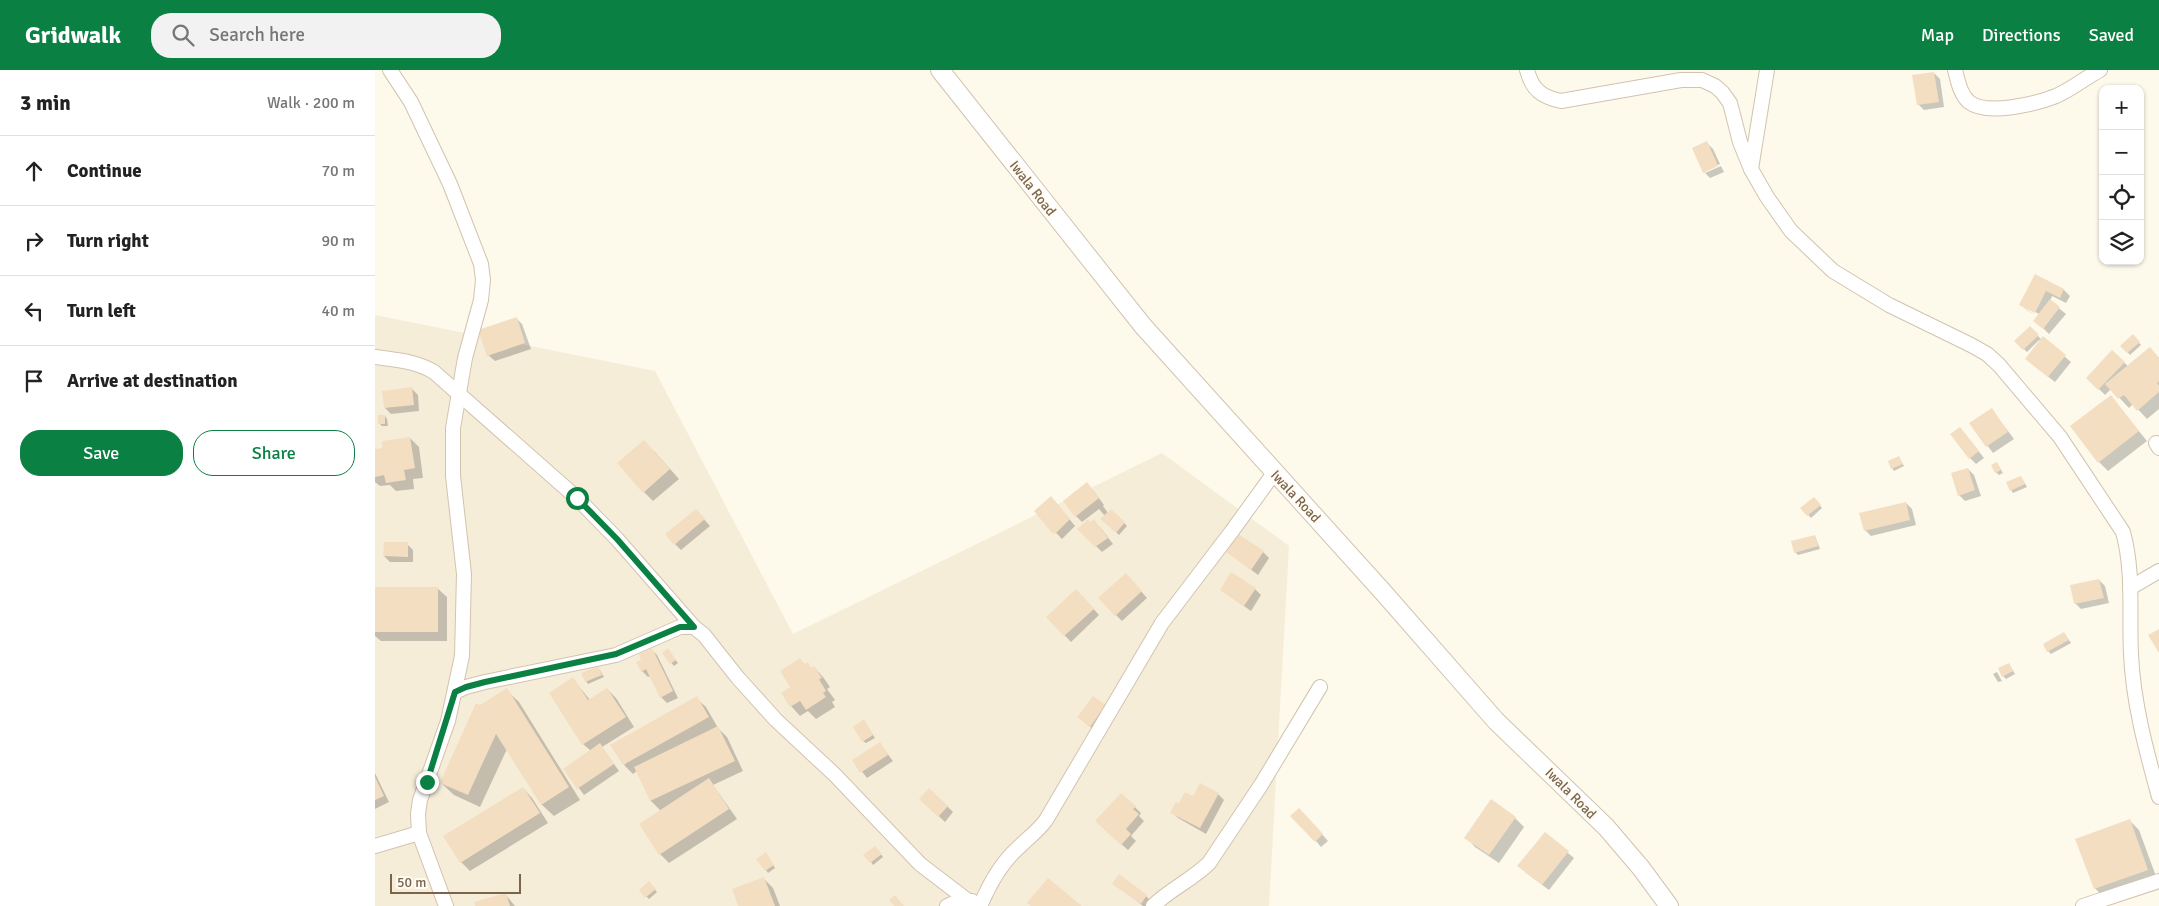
<!DOCTYPE html>
<meta charset="utf-8">
<style>
body{margin:0;font-family:Signika,sans-serif;background:#f2f2f2;color:#222}
.controls{position:absolute;right:15px;top:15px;display:grid;overflow:hidden;border-radius:10px;box-shadow:0 1px 4px #0004}
.controls button{width:45px;height:45px;display:grid;place-items:center;padding:0;border:0;border-bottom:1px solid #e0e0e0;background:#fff;color:#222;font:25px sans-serif}
.scale{position:absolute;left:15px;bottom:12px;width:131px;box-sizing:border-box;padding-left:5px;border:2px solid #7b644c;border-top:0;font-size:14px;line-height:18px;white-space:nowrap;color:#7b644c;-webkit-text-stroke:4px #fffcf3;paint-order:stroke}
.stop{position:absolute;width:15px;height:15px;margin:-11px;border:4px solid #0b8043;border-radius:50%;background:#fff}
.stop.end{background:#0b8043;border-color:#fff;box-shadow:0 1px 5px #0008}
.list{margin:0;padding:0;list-style:none}
h2{display:flex;justify-content:space-between;align-items:center;height:65px;margin:0;padding:0 20px;font-size:21px}
h2 small{font-size:16px;font-weight:400;color:#767676}
.list li{display:grid;grid-template-columns:32px 1fr auto;gap:15px;align-items:center;box-sizing:border-box;height:70px;padding:0 20px;border-top:1px solid #e0e0e0}
.list b{display:block;font-size:19px;white-space:nowrap}
.list em{font-size:16px;font-style:normal;color:#767676}
.actions{display:flex;gap:10px;padding:15px 20px}
.actions a{flex:1;padding:11px 0;border:1px solid #0b8043;border-radius:20px;text-align:center;font-size:18px;color:#0b8043}
.actions .main{background:#0b8043;color:#fff}
.icon{flex:none;width:28px;height:28px;fill:none;stroke:currentColor;stroke-width:2;stroke-linecap:round;stroke-linejoin:round}
.map{position:relative;flex:none;width:1784px;height:836px;overflow:hidden}
header{display:flex;align-items:center;gap:30px;box-sizing:border-box;height:70px;padding:0 25px;background:#0b8043;color:#fff}
header strong{font-size:24px}
nav{display:flex;gap:28px;margin-inline-start:auto;font-size:18px}
.search{width:350px;height:45px;background:#f2f2f2;display:flex;align-items:center;gap:12px;box-sizing:border-box;padding:0 18px;border-radius:20px;color:#767676;font-size:19px}
main{display:flex}
aside{flex:1;background:#fff}
.map>svg:first-child{display:block}
.residential{fill:#f6edd9}
.shadow{fill:#0003;fill-rule:evenodd}
.building{fill:#f4dec2}
.lines{fill:none;stroke-linecap:round;stroke-linejoin:round}
.minor-casing{stroke:#d2c3af;stroke-width:16}
.tertiary-casing{stroke:#d2c3af;stroke-width:20}
.minor{stroke:#fff;stroke-width:14}
.tertiary{stroke:#fff;stroke-width:18}
.route{stroke:#0b8043;stroke-width:6}
.labels{text-anchor:middle;stroke-width:4;stroke-linejoin:round;paint-order:stroke}
.street-label{font-size:14px;fill:#7b644c;stroke:#fffcf3}
</style>
<header>
<strong>Gridwalk</strong>
<div class="search"><svg class="icon" aria-label="search" viewBox="0 0 24 24"><circle cx="10" cy="10" r="6"/><path d="M15 15l6 6"/></svg>Search here</div>
<nav><a>Map</a><a>Directions</a><a>Saved</a></nav>
</header>
<main>
<aside>
<h2>3 min<small>Walk · 200 m</small></h2>
<ul class="list">
<li><svg class="icon" aria-label="ahead" viewBox="0 0 24 24"><path d="M12 20V5M6 11l6-6 6 6"/></svg><div><b>Continue</b></div><em>70 m</em></li>
<li><svg class="icon" aria-label="right" viewBox="0 0 24 24"><path d="M7 20v-9h11M14 6l5 5-5 5"/></svg><div><b>Turn right</b></div><em>90 m</em></li>
<li><svg class="icon" aria-label="left" viewBox="0 0 24 24"><path d="M17 20v-9H6M10 6l-5 5 5 5"/></svg><div><b>Turn left</b></div><em>40 m</em></li>
<li><svg class="icon" aria-label="arrive" viewBox="0 0 24 24"><path d="M6 21V4h12l-3 4 3 4H6"/></svg><div><b>Arrive at destination</b></div></li>
</ul>
<div class="actions"><a class="main">Save</a><a>Share</a></div>
</aside>
<div class="map">
<svg width="1784" height="836" viewBox="0 0 1784 836">
<rect width="100%" height="100%" fill="#fdf9eb"/>
<polygon class="residential" points="0,245 280,301 418,564 787,383 914,476 894,836 0,836"/>
<g class="shadow">
<polygon points="1559,3 1565,9 1569,37 1549,40 1543,34"/>
<polygon points="1332,73 1338,79 1345,94 1330,101 1330,103 1329,102"/>
<polygon points="1346,96 1349,102 1335,108 1330,103"/>
<path d="M1660,205l29,15 6,6 -4,7 -14,-7 -2,5 16,13 -17,20 -8,-8 -3,-10 -11,-6 -7,-6zM1651,237l15,8 -1,2 -14,-7z"/>
<polygon points="141,248 147,254 156,279 120,291 113,285"/>
<polygon points="1655,258 1667,270 1668,268 1696,292 1680,312 1657,294 1666,271 1664,270 1652,282 1641,271"/>
<polygon points="1758,266 1766,275 1755,285 1747,276"/>
<polygon points="1774,278 1784,288 1784,339 1772,349 1758,334 1754,338 1736,319 1730,325 1713,308 1737,282 1753,296"/>
<polygon points="37,319 43,325 44,341 16,344 10,338"/>
<polygon points="1736,327 1772,371 1733,401 1724,392"/>
<polygon points="1617,340 1639,369 1618,383 1596,354"/>
<polygon points="10,346 12,349 13,356 7,356 5,354"/>
<polygon points="1585,358 1609,388 1601,394 1595,388"/>
<polygon points="35,368 44,377 48,408 38,409 39,419 21,421 15,415 5,416 0,412 0,381"/>
<polygon points="279,381 304,409 278,431 269,422"/>
<polygon points="1524,388 1529,396 1519,401 1517,398"/>
<polygon points="1622,393 1628,403 1624,405 1621,402"/>
<polygon points="1593,399 1599,405 1606,426 1590,431 1584,425"/>
<polygon points="1646,407 1652,417 1638,423 1636,420"/>
<polygon points="718,420 729,435 728,436 733,443 736,440 752,456 744,465 727,449 730,446 724,439 707,452 701,446"/>
<polygon points="1441,431 1447,438 1436,448 1427,438"/>
<polygon points="1531,433 1537,439 1541,455 1496,466 1490,460"/>
<polygon points="682,434 700,456 687,469 660,441"/>
<polygon points="327,447 335,456 306,480 300,474"/>
<polygon points="715,453 725,457 738,474 727,482 721,476"/>
<polygon points="1440,466 1445,479 1423,485 1420,482"/>
<polygon points="32,474 38,480 38,492 15,492 9,486"/>
<polygon points="853,482 888,482 894,488 883,505"/>
<polygon points="756,510 772,528 747,551 741,545"/>
<polygon points="1724,510 1730,516 1734,533 1706,539 1700,533"/>
<polygon points="0,518 62,518 72,527 72,571 6,571 0,566"/>
<polygon points="880,519 886,525 876,541 846,520"/>
<polygon points="707,526 724,545 696,572 672,547"/>
<polygon points="1689,563 1696,573 1676,584 1673,581"/>
<polygon points="276,579 282,585 303,628 292,633 286,627 276,606 273,607 267,601 268,590"/>
<polygon points="288,583 295,583 303,593 299,596"/>
<polygon points="425,590 430,595 432,594 437,599 439,597 448,607 455,617 452,619 460,630 457,632 460,637 441,649 433,641 425,646 416,636 417,617"/>
<polygon points="1634,594 1640,604 1631,609 1628,606"/>
<polygon points="223,597 229,607 213,614 211,611"/>
<polygon points="1622,602 1627,611 1623,612 1618,604"/>
<polygon points="198,609 215,630 232,619 241,628 259,657 227,677 244,701 209,725 190,699 216,681 208,674"/>
<polygon points="131,620 144,632 205,730 179,746 166,734 132,679 105,737 79,725 66,713 105,636"/>
<polygon points="321,628 331,637 343,658 352,667 368,701 338,715 362,749 294,793 285,784 286,741 276,731 262,701 258,704 249,695"/>
<polygon points="730,636 722,662 710,653"/>
<polygon points="491,654 500,668 491,673 488,671"/>
<polygon points="505,674 518,691 492,708 478,690"/>
<polygon points="0,703 14,732 0,739"/>
<polygon points="826,715 843,724 849,730 831,764 803,748 797,742 805,735 819,728"/>
<polygon points="148,718 157,728 173,753 95,801 86,792"/>
<polygon points="746,724 766,743 764,746 769,751 756,766 761,771 753,780 727,757"/>
<polygon points="552,735 572,736 578,742 570,752"/>
<polygon points="930,745 953,771 946,777 941,771"/>
<polygon points="1140,748 1149,757 1124,793 1100,777 1091,767"/>
<polygon points="1755,751 1764,760 1782,809 1729,828 1720,818"/>
<polygon points="1170,764 1199,788 1174,820 1150,802"/>
<polygon points="503,780 508,787 498,795 496,792"/>
<polygon points="393,787 400,798 393,803 391,800"/>
<polygon points="389,809 398,818 405,836 365,836"/>
<polygon points="274,813 282,822 274,829 265,820"/>
<polygon points="739,813 771,826 777,832 774,836 768,836"/>
<polygon points="130,824 140,836 102,836"/>
</g>
<g class="building">
<polygon points="1559,2 1564,32 1542,35 1537,5"/>
<polygon points="1332,71 1343,96 1328,103 1317,78"/>
<polygon points="1660,204 1689,219 1685,228 1671,221 1660,243 1644,235"/>
<polygon points="1675,229 1685,237 1668,259 1658,251"/>
<polygon points="142,247 150,273 112,286 103,260"/>
<polygon points="1655,256 1664,265 1648,280 1639,271"/>
<polygon points="1758,264 1765,272 1752,283 1745,276"/>
<polygon points="1668,266 1691,285 1673,307 1650,289"/>
<polygon points="1775,277 1784,288 1784,311 1782,313 1784,316 1784,322 1762,341 1749,325 1743,329 1730,314"/>
<polygon points="1737,280 1750,292 1723,320 1711,308"/>
<polygon points="37,317 39,335 9,338 7,321"/>
<polygon points="1736,325 1764,361 1723,393 1695,356"/>
<polygon points="1617,338 1633,362 1611,377 1594,353"/>
<rect x="3" y="345" width="7" height="9"/>
<polygon points="1585,357 1604,381 1594,389 1575,364"/>
<polygon points="35,367 40,398 29,400 31,410 11,413 9,405 0,407 0,379 7,378 7,371"/>
<polygon points="269,370 295,399 268,423 242,393"/>
<polygon points="1524,386 1528,394 1516,399 1513,391"/>
<polygon points="1622,392 1626,400 1620,403 1616,395"/>
<polygon points="1593,398 1600,420 1583,426 1576,403"/>
<polygon points="1646,406 1650,414 1635,421 1631,412"/>
<polygon points="712,412 724,428 700,447 688,431"/>
<polygon points="676,426 695,449 680,464 677,463 659,441"/>
<polygon points="1439,427 1446,435 1432,446 1425,438"/>
<polygon points="1531,432 1535,450 1489,461 1484,443"/>
<polygon points="321,439 330,449 299,475 290,464"/>
<polygon points="736,439 750,452 741,463 725,449"/>
<polygon points="713,449 715,452 719,449 733,468 720,477 702,459"/>
<polygon points="863,464 889,481 876,500 851,482"/>
<polygon points="1440,465 1443,476 1419,483 1416,471"/>
<polygon points="9,472 33,472 33,487 8,486"/>
<polygon points="856,502 881,518 869,536 845,520"/>
<polygon points="751,503 767,521 740,546 723,528"/>
<polygon points="1724,509 1729,528 1699,534 1695,515"/>
<rect x="0" y="517" width="63" height="45"/>
<polygon points="701,519 719,539 689,566 671,547"/>
<polygon points="1784,559 1784,583 1773,565"/>
<polygon points="1689,562 1694,570 1672,582 1668,574"/>
<polygon points="277,578 298,621 285,628 271,599 266,602 261,592 266,590 264,584"/>
<polygon points="293,578 301,590 295,594 287,583"/>
<polygon points="425,588 429,594 433,592 436,598 439,596 447,608 444,609 451,621 448,623 451,627 431,640 425,631 415,637 406,623 415,617 405,601"/>
<polygon points="1634,593 1638,601 1627,607 1623,598"/>
<polygon points="223,596 227,605 210,612 206,603"/>
<polygon points="198,607 213,630 232,618 251,647 207,675 174,623"/>
<polygon points="132,618 194,717 166,735 121,664 93,725 65,713 101,633 105,635"/>
<polygon points="322,626 334,647 248,695 235,675"/>
<polygon points="718,626 731,635 715,657 702,647"/>
<polygon points="489,649 498,665 487,672 478,657"/>
<polygon points="343,656 360,691 275,731 259,697"/>
<polygon points="505,672 513,685 485,703 477,690"/>
<polygon points="225,673 239,694 202,719 188,699"/>
<polygon points="0,707 9,726 0,730"/>
<polygon points="334,708 354,739 284,785 264,754"/>
<polygon points="825,713 844,723 825,758 795,743 801,732 804,733 810,722 818,726"/>
<polygon points="148,717 165,743 85,793 68,766"/>
<polygon points="554,718 573,736 563,747 544,729"/>
<polygon points="746,723 761,736 758,739 764,744 751,759 756,764 746,775 720,751"/>
<polygon points="1116,729 1141,747 1114,785 1089,768"/>
<polygon points="924,738 948,764 940,772 915,746"/>
<polygon points="1755,749 1773,800 1719,819 1700,769"/>
<polygon points="1170,762 1194,781 1167,815 1142,796"/>
<polygon points="500,776 507,784 495,793 488,785"/>
<polygon points="391,782 399,795 390,801 381,789"/>
<polygon points="744,804 772,825 766,834 737,814"/>
<polygon points="389,807 400,836 363,836 357,819"/>
<polygon points="673,808 707,836 656,836 652,833"/>
<polygon points="274,811 281,819 270,828 264,820"/>
<polygon points="131,823 135,836 100,836 99,832"/>
<polygon points="520,825 529,836 519,836 514,830"/>
</g>
<g class="lines">
<defs>
<g id="minor">
<polyline points="15,0 36,32 75,114 106,194 108,210 106,230 90,288 78,358 78,406 89,504 87,586 73,651 45,730 43,744 44,763 71,836"/>
<path d="M1152,0c5,20 15,27 34,31l120,-21h21l13,6 7,6 8,11 10,39 11,27 16,28 24,34 42,40 56,34 82,40 16,9 12,11 61,72 63,95c11,40 6,81 8,122 2,48 15,96 28,143"/>
<path d="M1580,0c3,11 5,24 14,32 18,14 67,2 87,-6 16,-7 29,-18 44,-26"/>
<polyline points="1376,99 1392,0"/>
<path d="M0,287c21,3 41,4 59,15l143,126 40,41 77,88"/>
<polyline points="1781,373 1784,378"/>
<polyline points="1755,518 1784,501"/>
<polyline points="80,622 91,617 110,612 241,585 305,557 319,557 329,565 363,608 401,650 460,705 545,794 592,830"/>
<polyline points="0,776 44,763"/>
<path d="M606,834c9,-21 20,-41 37,-56 10,-10 20,-17 28,-28l116,-197 70,-92 42,-58"/>
<polyline points="572,836 583,831 597,831"/>
<path d="M778,836c17,-17 39,-26 56,-43l52,-78 59,-98"/>
<polyline points="1708,836 1784,811"/>
</g>
<polyline id="tertiary" points="565,0 768,256 1008,522 1121,651 1231,757 1266,798 1294,836"/>
</defs>
<use href="#minor" class="minor-casing"/>
<use href="#tertiary" class="tertiary-casing"/>
<use href="#minor" class="minor"/>
<use href="#tertiary" class="tertiary"/>
</g>
<g class="lines">
<polyline class="route" points="52,712 80,622 91,617 110,612 241,584 305,557 319,557 242,469 202,428"/>
</g>
<g class="labels">
<g class="street-label">
<text transform="translate(658 118) rotate(52)" y="5">Iwala Road</text>
<text transform="translate(921 426) rotate(47)" y="5">Iwala Road</text>
<text transform="translate(1196 723) rotate(45)" y="5">Iwala Road</text>
</g>
</g>
</svg>
<div class="controls">
<button>+</button>
<button>−</button>
<button><svg class="icon" aria-label="locate" viewBox="0 0 24 24"><circle cx="12" cy="12" r="6"/><path d="M12 2v4M12 18v4M2 12h4M18 12h4"/></svg></button>
<button><svg class="icon" aria-label="layers" viewBox="0 0 24 24"><path d="M12 4l9 5-9 5-9-5zM3 14l9 5 9-5"/></svg></button>
</div>
<div class="scale">50 m</div>
<div class="stop" style="left:202px;top:428px"></div>
<div class="stop end" style="left:52px;top:712px"></div>
</div>
</main>
